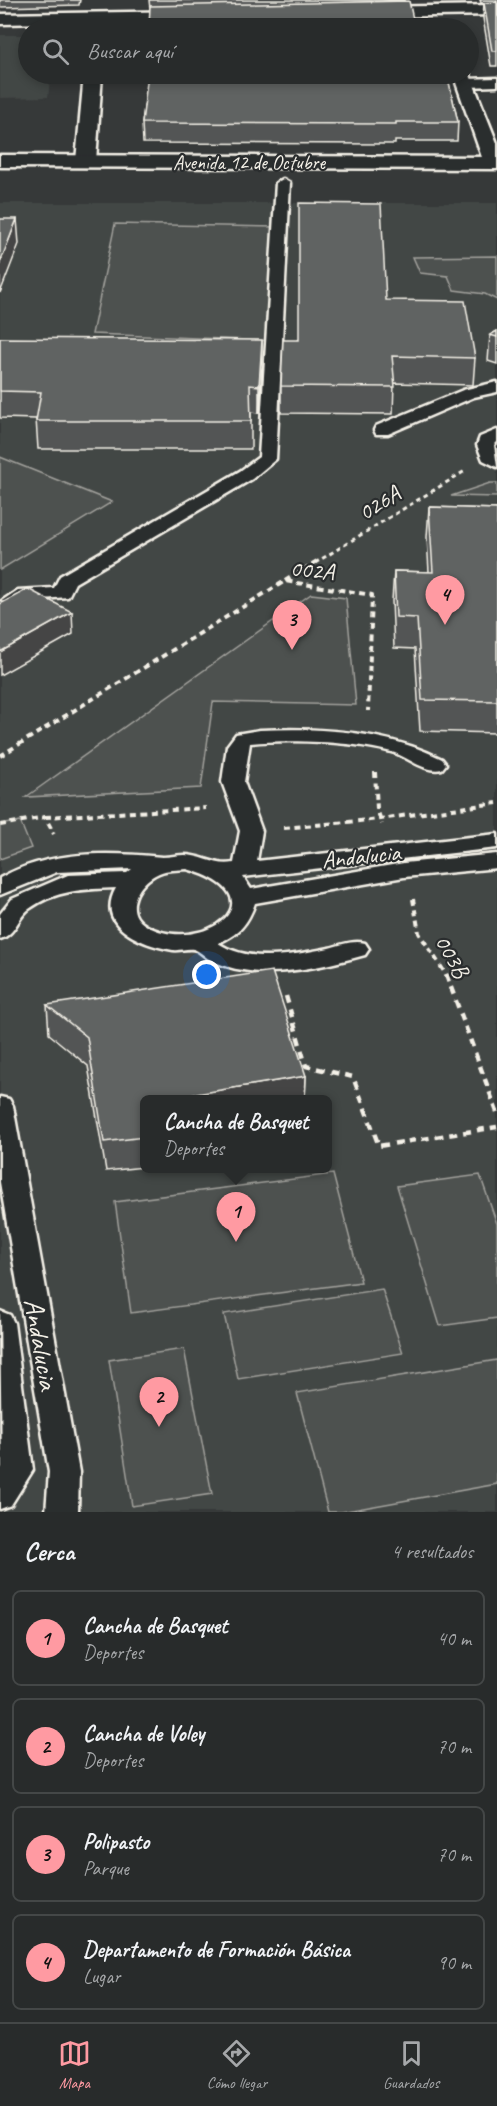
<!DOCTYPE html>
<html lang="es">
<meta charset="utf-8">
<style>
body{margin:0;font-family:Caveat,sans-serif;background:#303333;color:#f1f3f6}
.you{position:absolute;left:207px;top:975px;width:21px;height:21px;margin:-15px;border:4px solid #fff;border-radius:50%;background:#1a73e8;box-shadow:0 0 0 9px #1a73e833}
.badge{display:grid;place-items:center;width:39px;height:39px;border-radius:50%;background:#ff9aa2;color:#111;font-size:20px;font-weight:700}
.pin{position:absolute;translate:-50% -50px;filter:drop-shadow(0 2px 3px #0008)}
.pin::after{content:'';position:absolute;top:32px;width:21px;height:18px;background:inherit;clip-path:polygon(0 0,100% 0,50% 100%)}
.popup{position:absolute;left:140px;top:1095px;width:192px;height:78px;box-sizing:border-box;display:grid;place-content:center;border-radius:9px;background:#282b2b;filter:drop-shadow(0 2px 4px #0005);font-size:20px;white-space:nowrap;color:#a5a7a9}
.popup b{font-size:22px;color:#f1f3f6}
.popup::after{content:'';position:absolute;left:50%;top:100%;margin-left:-12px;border:12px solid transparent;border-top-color:#282b2b}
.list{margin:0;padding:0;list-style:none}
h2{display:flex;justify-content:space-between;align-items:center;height:78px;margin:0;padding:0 24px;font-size:26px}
h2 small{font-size:20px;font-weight:400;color:#a5a7a9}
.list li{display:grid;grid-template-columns:39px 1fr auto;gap:18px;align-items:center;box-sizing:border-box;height:96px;margin:0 12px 12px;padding:0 12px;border:2px solid #444747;border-radius:9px}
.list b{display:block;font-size:22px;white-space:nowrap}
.list p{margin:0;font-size:20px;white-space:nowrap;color:#a5a7a9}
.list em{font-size:20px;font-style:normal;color:#a5a7a9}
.icon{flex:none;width:33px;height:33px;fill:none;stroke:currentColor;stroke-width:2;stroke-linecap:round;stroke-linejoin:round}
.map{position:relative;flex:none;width:497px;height:1512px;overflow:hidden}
.search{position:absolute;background:#282b2b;box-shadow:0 3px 9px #0003;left:18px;right:18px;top:18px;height:66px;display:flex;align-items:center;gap:15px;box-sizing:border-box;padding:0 21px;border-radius:33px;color:#a5a7a9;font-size:22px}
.sheet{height:510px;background:#282b2b}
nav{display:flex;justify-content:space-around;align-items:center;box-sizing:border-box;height:84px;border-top:2px solid #444747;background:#282b2b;font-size:16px;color:#a5a7a9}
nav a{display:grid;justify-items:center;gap:3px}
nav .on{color:#ff9aa2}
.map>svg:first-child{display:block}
.built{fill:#434645;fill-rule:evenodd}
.green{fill:#4e514f;stroke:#a1a19c;stroke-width:1.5}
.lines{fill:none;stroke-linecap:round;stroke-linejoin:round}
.lane-casing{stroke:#f4f1e8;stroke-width:5}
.street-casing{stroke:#f4f1e8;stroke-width:5}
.secondary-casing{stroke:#f4f1e8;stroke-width:5}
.path-far2{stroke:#f4f1e8;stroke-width:3;stroke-dasharray:4.5 4;stroke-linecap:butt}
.path-far1{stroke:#f4f1e8;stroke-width:4;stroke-dasharray:6 4.5;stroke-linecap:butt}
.path{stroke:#f4f1e8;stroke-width:4.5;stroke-dasharray:8 6;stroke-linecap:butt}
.lane{fill:#2a2d2e;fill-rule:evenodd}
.street{fill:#2a2d2e;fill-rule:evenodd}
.secondary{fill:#2a2d2e;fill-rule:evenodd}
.wall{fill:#535554;stroke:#f4f1e8;stroke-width:1.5}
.shaded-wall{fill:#444545;stroke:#f4f1e8;stroke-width:1.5}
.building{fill:#616362;stroke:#f4f1e8;stroke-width:1.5}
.labels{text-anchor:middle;stroke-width:4.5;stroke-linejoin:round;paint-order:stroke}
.far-street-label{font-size:20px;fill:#f4f1e8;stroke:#2a2d2e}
.street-label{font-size:24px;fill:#f4f1e8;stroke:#2a2d2e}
.near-street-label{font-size:28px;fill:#f4f1e8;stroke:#2a2d2e}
</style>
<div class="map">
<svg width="497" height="1512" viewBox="0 0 497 1512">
<rect width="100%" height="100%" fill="#363939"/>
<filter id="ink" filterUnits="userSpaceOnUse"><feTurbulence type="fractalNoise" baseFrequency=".0167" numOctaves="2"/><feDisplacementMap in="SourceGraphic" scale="12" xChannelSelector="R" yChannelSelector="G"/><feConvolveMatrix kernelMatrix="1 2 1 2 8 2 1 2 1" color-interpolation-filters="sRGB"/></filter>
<g filter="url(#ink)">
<g class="built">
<polygon points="0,35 28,35 28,74 51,74 48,97 0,98"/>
<path d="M0,203h497v1309h-497zM144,1100h184v68h-184z"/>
</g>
<g class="green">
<polygon points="115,224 278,227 279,341 92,334"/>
<polygon points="497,256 497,300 485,294 454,290 448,276 420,273 413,257"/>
<polygon points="0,457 112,502 0,570"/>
<polygon points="490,483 497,483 497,497 451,496"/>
<polygon points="311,594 346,598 356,705 213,702 201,788 26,797"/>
<polygon points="20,821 31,848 0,859 0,825"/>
<polygon points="333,1174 361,1282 131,1313 115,1202"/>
<polygon points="480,1175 497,1224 497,1318 440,1326 397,1186"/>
<polygon points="382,1289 403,1353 238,1379 224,1314"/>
<polygon points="184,1349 212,1494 132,1506 109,1360"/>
<polygon points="497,1360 497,1484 341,1512 328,1512 297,1393"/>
</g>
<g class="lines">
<defs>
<g id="lane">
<polygon points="497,78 497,86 466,87 460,83 466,79"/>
<polygon points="283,179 290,183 276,459 252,479 75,583 68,597 29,600 0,616 0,602 18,590 54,588 60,576 240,471 259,457 276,183"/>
<polygon points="497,382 497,392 474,397 388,434 376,434 374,430 376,426 463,390"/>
<polygon points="497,430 497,442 494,445 497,467 483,460 477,445 480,437"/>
<path d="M260,730c61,-3 127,1 182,29l4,5 -4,5c-16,4 -32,-10 -47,-16 -38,-12 -106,-14 -145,-10l-6,39 18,49 -5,30 240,-27v14l-254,29 8,12 153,-26 93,-9v14l-93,9 -149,26c-7,21 -17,32 -37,40 32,21 76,12 111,5 12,-3 24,-8 36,-5l4,6 -4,6c-33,9 -69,18 -105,17 -16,-1 -34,-4 -49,-12 -5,-2 -10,-8 -15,-10 -6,-3 -16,1 -23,0 -30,-5 -79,-23 -57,-62 -31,1 -61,2 -87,21 -12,9 -13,25 -29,30v-25l12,-15 56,-24 59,-2 5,-4 -75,3 -57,23v-17c49,-28 108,-26 162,-21 8,0 16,-2 23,-2 17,0 32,12 49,8l6,-32 -18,-49 5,-36 9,-12zM187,869c98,28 14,87 -40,57 -26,-14 -9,-44 12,-53 9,-4 19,-3 28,-4z"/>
<polygon points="0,1097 9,1099 13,1106 79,1472 78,1512 46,1512 49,1472 0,1182"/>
<polygon points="0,1311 10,1315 14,1323 33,1470 11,1505 0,1509 0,1470 2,1467"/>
</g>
<g id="street">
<polygon points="497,5 497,15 368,17 359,12 368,7"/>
<polygon points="193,11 202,16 199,20 0,24 0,14"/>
<polygon points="468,70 497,143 497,168 487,167 484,163 453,74 468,74"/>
<polygon points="84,74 102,74 96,161 93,165 79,165 76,161"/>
</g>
<polygon id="secondary" points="0,155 497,157 497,169 0,167"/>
</defs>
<use href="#lane" class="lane-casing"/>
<use href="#street" class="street-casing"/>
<use href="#secondary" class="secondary-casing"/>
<polyline class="path-far2" points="315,563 465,471"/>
<g class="path-far1">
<polyline points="285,581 317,561"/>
<polyline points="0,756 285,581 372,595 368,711"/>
<polyline points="375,772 377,809 382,824"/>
<polyline points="45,817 206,808"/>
<polyline points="0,825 45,817 54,834"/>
<polyline points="284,828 380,819 497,803"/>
<polyline points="413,899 419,933 447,976"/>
</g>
<g class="path">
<polyline points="446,974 497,1112"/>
<polyline points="286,996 306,1066 353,1077 379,1146 497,1127"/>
</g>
<use href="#lane" class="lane"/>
<use href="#street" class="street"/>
<use href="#secondary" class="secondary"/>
</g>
<g class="wall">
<polygon points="0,0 80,0 79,5 0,7"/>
<polygon points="149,0 405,0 405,1 150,9"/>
<polygon points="480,0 497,0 497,66 491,66 483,18 484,3 481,3"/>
<polygon points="147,74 447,74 458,122 457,141 395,141 395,144 143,143 142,123 148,79 147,79"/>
<polygon points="386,300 475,358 473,385 394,383 393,414 281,413 281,386 298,340"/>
<polygon points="497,331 497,364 488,361 490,335"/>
<polygon points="0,338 262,366 259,413 251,412 251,449 38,449 36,419 0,418"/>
<polygon points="429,507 497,509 497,733 420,731 415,649 394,648 392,601 394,571 429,572 427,537"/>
<polygon points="47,1005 306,1076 305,1100 144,1100 144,1167 106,1171 88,1066 49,1034"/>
</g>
<g class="shaded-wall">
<polygon points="17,219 19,244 0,293 0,263"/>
<polygon points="262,340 262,366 259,413 259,386"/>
<polygon points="72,612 73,634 0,675 0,652"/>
<polygon points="306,1076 305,1100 160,1100"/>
</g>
<g class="building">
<polygon points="409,1 415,28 149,28 150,6"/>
<polygon points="497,2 497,51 492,51 484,3"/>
<polygon points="148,74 447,74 458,122 396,122 396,124 142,123"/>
<polygon points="299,203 381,204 386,300 465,301 475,358 392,356 395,387 281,386 283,340 299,340"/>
<polygon points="0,219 17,219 0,263"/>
<polygon points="497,331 497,337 490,335"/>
<polygon points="0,338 262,340 259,386 250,385 251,421 36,421 41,392 0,391"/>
<polygon points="429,507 497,509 497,701 422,700 417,618 396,617 394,571 433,572"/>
<polygon points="28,589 72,612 0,652 0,604"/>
<polygon points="272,971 306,1076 160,1100 144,1100 144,1137 104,1142 87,1037 47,1005"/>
</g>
</g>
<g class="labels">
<g class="far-street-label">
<text x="249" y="169">Avenida 12 de Octubre</text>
</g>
<g class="street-label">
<text transform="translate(379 503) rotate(-32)" y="8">026A</text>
<text transform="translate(312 570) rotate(5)" y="8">002A</text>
<text transform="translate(361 856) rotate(-6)" y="8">Andalucia</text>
<text transform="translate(452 956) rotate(60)" y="8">003B</text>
</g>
<g class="near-street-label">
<text transform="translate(42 1344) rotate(80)" y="10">Andalucia</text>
</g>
</g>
</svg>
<div class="you"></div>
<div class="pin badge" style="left:236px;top:1242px">1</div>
<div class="popup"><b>Cancha de Basquet</b>Deportes</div>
<div class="pin badge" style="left:159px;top:1427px">2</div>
<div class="pin badge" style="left:292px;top:650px">3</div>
<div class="pin badge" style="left:445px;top:625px">4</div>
<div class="search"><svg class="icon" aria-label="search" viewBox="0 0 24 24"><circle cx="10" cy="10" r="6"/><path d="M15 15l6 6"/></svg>Buscar aquí</div>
</div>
<section class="sheet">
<h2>Cerca<small>4 resultados</small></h2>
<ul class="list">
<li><span class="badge">1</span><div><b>Cancha de Basquet</b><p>Deportes</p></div><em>40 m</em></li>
<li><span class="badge">2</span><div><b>Cancha de Voley</b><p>Deportes</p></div><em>70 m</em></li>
<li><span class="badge">3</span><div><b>Polipasto</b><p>Parque</p></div><em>70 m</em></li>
<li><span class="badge">4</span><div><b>Departamento de Formación Básica</b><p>Lugar</p></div><em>90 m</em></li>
</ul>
</section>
<nav>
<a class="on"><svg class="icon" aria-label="map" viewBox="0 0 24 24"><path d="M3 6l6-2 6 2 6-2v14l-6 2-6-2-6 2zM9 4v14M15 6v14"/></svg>Mapa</a>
<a><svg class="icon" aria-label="directions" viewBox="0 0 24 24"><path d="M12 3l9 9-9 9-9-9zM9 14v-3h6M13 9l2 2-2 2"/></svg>Cómo llegar</a>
<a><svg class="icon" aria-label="saved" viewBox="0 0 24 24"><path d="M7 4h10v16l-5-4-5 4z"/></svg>Guardados</a>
</nav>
